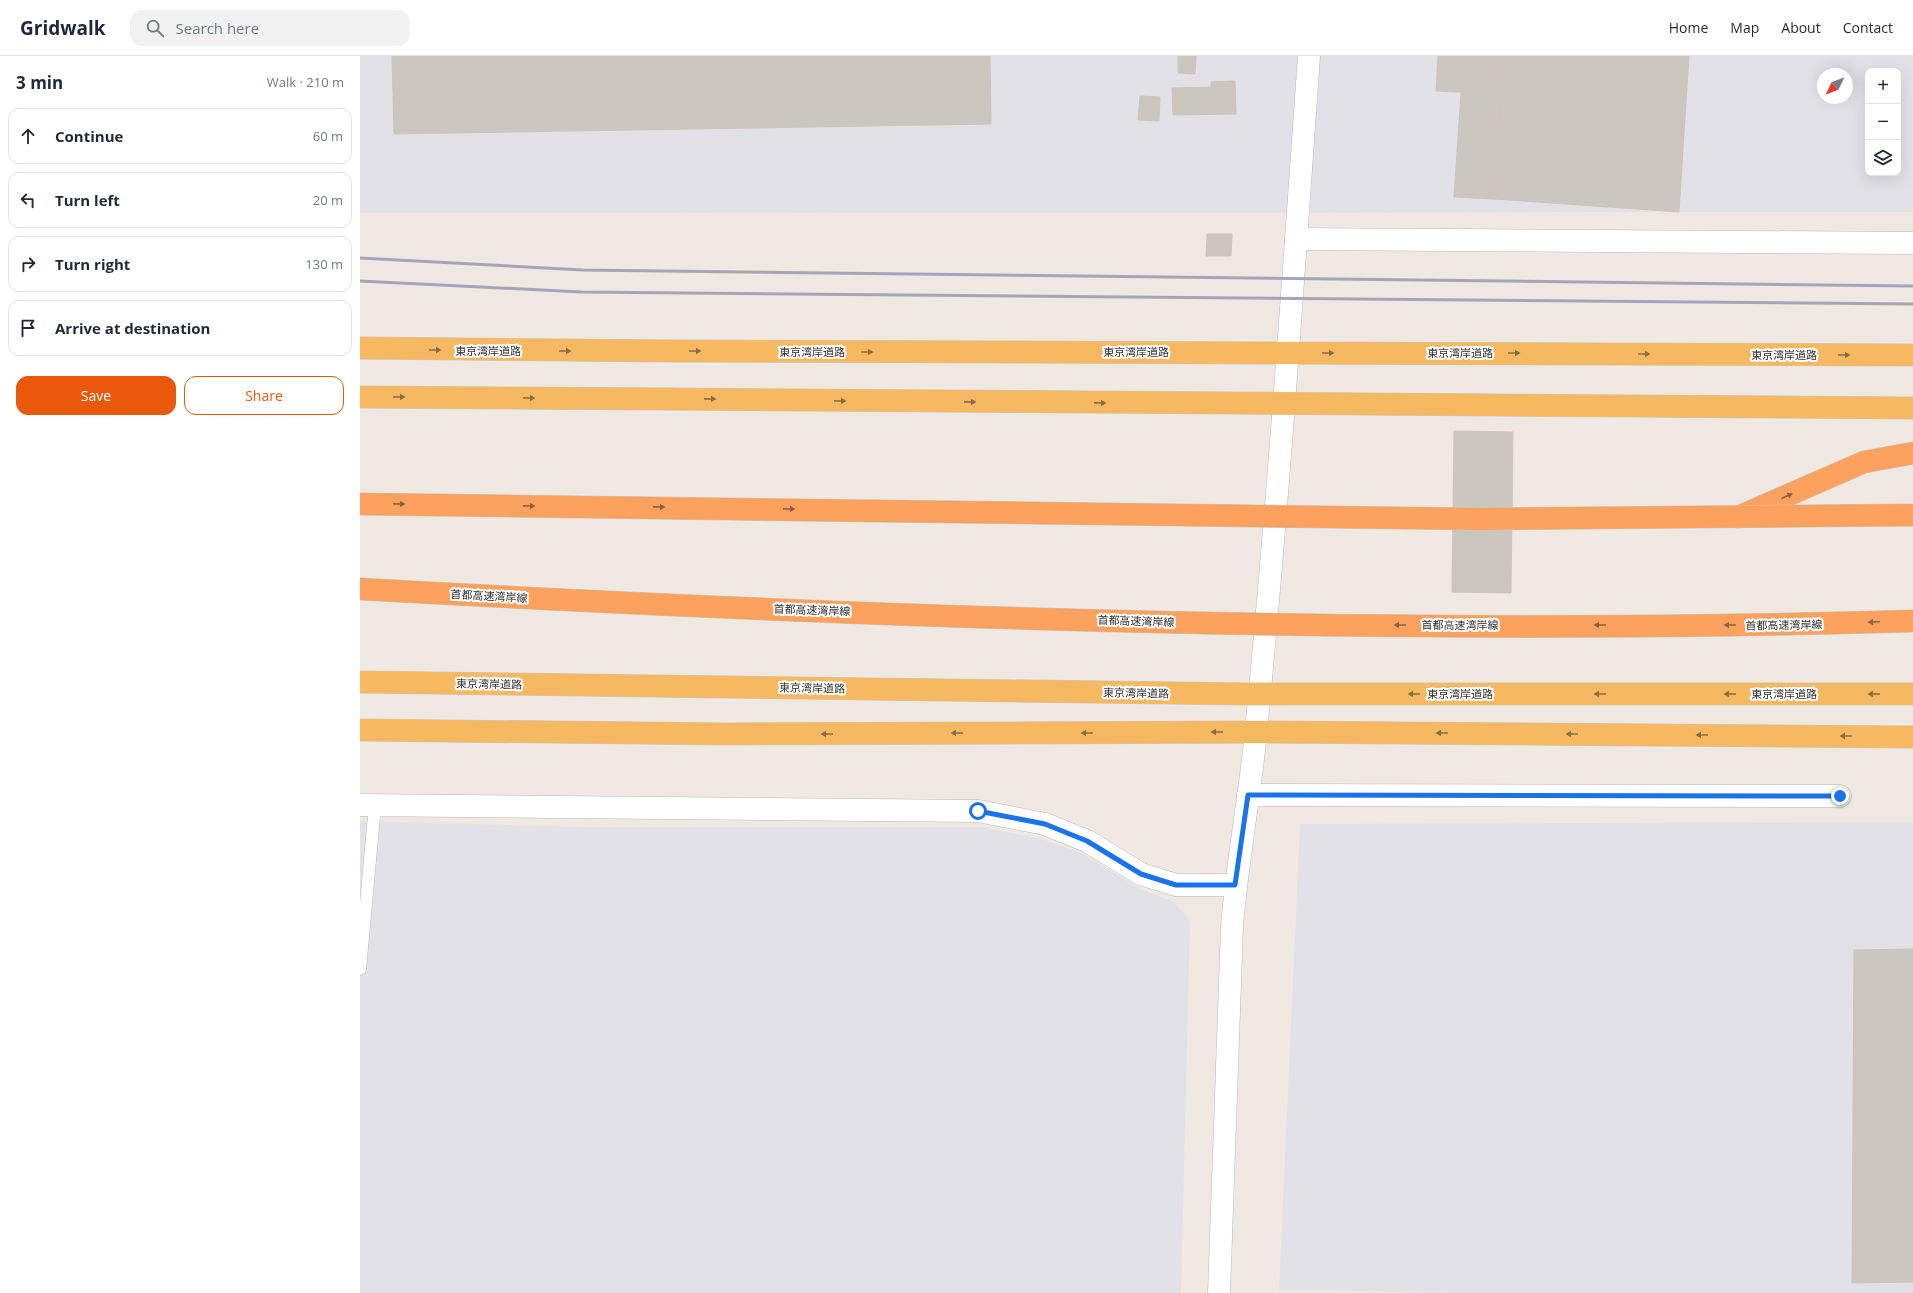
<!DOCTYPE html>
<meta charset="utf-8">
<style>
body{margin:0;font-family:"Open Sans","Noto Sans JP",sans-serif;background:#f2f2f3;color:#1f2937}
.controls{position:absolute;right:12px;top:12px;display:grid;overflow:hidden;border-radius:8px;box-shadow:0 4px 16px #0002}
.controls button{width:36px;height:36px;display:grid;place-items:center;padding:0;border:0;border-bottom:1px solid #e0e1e3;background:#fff;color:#1f2937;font:20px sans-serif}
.compass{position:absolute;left:1457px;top:12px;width:36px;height:36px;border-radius:50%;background:#fff;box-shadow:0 4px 16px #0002;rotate:227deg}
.stop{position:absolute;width:12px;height:12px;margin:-9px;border:3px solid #1a73e8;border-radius:50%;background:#fff}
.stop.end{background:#1a73e8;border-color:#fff;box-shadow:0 1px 4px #0008}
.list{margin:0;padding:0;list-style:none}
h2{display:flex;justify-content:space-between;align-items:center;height:52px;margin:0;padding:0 16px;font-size:17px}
h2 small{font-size:13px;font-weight:400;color:#747a83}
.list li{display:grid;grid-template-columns:26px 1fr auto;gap:12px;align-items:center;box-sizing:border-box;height:56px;margin:0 8px 8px;padding:0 8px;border:1px solid #e0e1e3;border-radius:12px}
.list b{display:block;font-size:15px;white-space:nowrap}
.list em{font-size:13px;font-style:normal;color:#747a83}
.actions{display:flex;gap:8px;padding:12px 16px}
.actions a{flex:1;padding:9px 0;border:1px solid #ea580c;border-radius:12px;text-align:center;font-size:14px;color:#ea580c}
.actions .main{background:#ea580c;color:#fff}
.icon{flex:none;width:22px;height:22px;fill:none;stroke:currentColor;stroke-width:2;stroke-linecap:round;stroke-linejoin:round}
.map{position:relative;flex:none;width:1553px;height:1237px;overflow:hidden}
header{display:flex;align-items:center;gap:24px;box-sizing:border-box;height:56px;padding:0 20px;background:#fff;border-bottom:1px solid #e0e1e3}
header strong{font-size:19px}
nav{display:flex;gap:22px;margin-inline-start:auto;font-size:14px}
.search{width:280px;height:36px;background:#f2f2f3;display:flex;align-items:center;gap:10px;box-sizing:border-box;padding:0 14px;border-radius:12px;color:#747a83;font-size:15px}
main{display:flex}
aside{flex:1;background:#fff}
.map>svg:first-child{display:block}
.industrial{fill:#e3e1e8;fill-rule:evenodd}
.building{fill:#cbc7bf;stroke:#cbc5ba}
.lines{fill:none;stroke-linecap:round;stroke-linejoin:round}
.service-casing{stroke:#b4b7c1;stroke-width:13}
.minor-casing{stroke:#b4b7c1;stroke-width:23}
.tertiary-casing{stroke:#b4b7c1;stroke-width:23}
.trunk-casing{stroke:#c9c9c9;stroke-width:23}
.motorway-casing{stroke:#c9c9c9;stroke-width:23}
.service{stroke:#fff;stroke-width:12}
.minor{stroke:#fff;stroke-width:22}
.tertiary{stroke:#fff;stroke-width:22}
.trunk{stroke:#f6b861;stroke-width:22}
.motorway{stroke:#fda15e;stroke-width:22}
.rail{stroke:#a3a6b8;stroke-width:3}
.trunk-bridge-casing{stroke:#c9c9c9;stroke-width:23;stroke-linecap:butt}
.motorway-bridge-casing{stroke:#c9c9c9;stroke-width:23;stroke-linecap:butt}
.trunk-bridge{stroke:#f6b861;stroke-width:22}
.motorway-bridge{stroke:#fda15e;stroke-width:22}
.oneway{fill:#886c45}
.oneway2{fill:#8b6244}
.route{stroke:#1a73e8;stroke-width:5}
.labels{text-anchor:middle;stroke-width:4;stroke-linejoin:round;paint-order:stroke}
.street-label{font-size:11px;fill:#2e2e2e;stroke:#fff}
</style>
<header>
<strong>Gridwalk</strong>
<div class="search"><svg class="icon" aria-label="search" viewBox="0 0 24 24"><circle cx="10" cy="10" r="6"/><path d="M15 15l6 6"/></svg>Search here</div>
<nav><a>Home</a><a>Map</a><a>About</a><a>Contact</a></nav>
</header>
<main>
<aside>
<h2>3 min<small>Walk · 210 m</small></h2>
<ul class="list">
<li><svg class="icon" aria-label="ahead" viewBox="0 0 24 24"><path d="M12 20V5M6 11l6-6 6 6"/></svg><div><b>Continue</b></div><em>60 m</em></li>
<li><svg class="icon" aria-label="left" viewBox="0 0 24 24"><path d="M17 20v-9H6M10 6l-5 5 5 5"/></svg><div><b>Turn left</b></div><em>20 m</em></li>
<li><svg class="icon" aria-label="right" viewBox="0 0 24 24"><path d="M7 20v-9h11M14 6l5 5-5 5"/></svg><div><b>Turn right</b></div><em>130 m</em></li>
<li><svg class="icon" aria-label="arrive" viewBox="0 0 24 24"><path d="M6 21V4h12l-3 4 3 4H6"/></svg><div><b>Arrive at destination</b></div></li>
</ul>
<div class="actions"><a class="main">Save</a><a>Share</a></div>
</aside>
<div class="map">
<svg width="1553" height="1237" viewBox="0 0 1553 1237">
<rect width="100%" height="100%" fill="#efe9e1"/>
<g class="industrial">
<path d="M0,0h1553v156l-1553,1zM1508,15h30v102h-30zM1463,18h24v24h-24z"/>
<polygon points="0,765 225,771 621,771 682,783 722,797 782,834 814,846 830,865 821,1237 0,1237"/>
<polygon points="1553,766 1553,1237 1093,1237 919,1234 940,768"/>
</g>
<g class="building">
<polygon points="32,0 630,0 631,68 34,78"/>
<polygon points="818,0 836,0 835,18 818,17"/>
<polygon points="1078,0 1144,0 1134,143 1094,141 1101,36 1076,35"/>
<polygon points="1144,0 1329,0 1319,156 1134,143"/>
<polygon points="875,25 876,58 813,59 812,32 851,31 851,26"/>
<polygon points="780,40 800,41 799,65 778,64"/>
<polygon points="847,178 872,178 871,200 846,200"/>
<polygon points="1094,375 1153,376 1151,537 1092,536"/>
<polygon points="1553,893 1553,1226 1492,1227 1494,894"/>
</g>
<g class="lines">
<defs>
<polyline id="service" points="0,913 15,749"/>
<g id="minor">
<polyline points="936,183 1553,187"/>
<polyline points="888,739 1480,740"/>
<polyline points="0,749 618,755 685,768 727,785 781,818 816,829 875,829"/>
</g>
<path id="tertiary" d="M859,1237l13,-366c5,-66 18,-130 24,-196 22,-225 37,-450 53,-675"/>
<g id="trunk">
<polyline points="0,292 311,295 1553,299"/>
<polyline points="0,341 311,343"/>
<polyline points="0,674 368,678 896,676 1553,681"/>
</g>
<polyline id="motorway" points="1378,461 1504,406 1553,397"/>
</defs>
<use href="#service" class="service-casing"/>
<use href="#minor" class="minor-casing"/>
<use href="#tertiary" class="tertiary-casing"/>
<use href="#trunk" class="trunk-casing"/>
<use href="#motorway" class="motorway-casing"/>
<use href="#service" class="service"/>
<use href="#minor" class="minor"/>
<use href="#tertiary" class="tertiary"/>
<use href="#trunk" class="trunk"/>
<use href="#motorway" class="motorway"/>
<g class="rail">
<polyline points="0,202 223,214 1553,230"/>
<polyline points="0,225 221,236 1553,248"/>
</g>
<defs>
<g id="trunk-bridge">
<polyline points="311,343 1553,352"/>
<polyline points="0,626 887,638 1553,638"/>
</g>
<g id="motorway-bridge">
<polyline points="0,448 1121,463 1553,459"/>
<path d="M0,533c517,29 1035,47 1553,32"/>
</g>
</defs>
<use href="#trunk-bridge" class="trunk-bridge-casing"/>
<use href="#motorway-bridge" class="motorway-bridge-casing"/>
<use href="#trunk-bridge" class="trunk-bridge"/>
<use href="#motorway-bridge" class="motorway-bridge"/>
</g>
<defs><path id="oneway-solid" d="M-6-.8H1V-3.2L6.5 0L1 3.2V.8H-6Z"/></defs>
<g class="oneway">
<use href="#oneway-solid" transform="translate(75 294)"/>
<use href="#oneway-solid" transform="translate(205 295)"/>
<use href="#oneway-solid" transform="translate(335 295)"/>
<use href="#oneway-solid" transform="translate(507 296)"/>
<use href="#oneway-solid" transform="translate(968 297)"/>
<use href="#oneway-solid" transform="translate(1154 297)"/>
<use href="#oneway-solid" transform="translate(1284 298)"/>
<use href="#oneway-solid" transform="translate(1484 299)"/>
<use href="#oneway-solid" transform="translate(39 341)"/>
<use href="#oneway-solid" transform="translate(169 342)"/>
<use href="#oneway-solid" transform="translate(350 343) rotate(1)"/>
<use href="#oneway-solid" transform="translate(480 345) rotate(1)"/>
<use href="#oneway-solid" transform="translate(610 346) rotate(1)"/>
<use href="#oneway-solid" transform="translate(740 347) rotate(1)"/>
<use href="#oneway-solid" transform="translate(1054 638) rotate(-180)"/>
<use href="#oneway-solid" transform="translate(1240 638) rotate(-180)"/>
<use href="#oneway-solid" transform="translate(1370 638) rotate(-180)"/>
<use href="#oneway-solid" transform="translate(1514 638) rotate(-180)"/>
<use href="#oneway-solid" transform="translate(857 676) rotate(180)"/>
<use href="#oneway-solid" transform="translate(597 677) rotate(180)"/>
<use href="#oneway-solid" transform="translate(727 677) rotate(180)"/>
<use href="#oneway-solid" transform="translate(1082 677) rotate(-180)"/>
<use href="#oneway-solid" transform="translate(467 678) rotate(180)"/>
<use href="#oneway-solid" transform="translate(1212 678) rotate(-180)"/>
<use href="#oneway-solid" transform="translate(1342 679) rotate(-180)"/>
<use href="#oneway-solid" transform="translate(1486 680) rotate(-180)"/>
</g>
<g class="oneway2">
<use href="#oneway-solid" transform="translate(1427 440) rotate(-24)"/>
<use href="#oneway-solid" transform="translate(39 448) rotate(1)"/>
<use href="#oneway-solid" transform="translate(169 450) rotate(1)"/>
<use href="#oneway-solid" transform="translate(299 451) rotate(1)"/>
<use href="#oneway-solid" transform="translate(429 453) rotate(1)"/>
<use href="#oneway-solid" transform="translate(1514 566) rotate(178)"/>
<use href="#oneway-solid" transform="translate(1040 569) rotate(180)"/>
<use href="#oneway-solid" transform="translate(1240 569) rotate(180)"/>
<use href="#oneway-solid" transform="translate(1370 569) rotate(180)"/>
</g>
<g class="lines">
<polyline class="route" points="618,755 685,768 727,785 781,818 816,829 875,829 888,739 1480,740"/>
</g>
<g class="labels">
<g class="street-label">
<text x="128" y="299">東京湾岸道路</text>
<text x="452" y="300">東京湾岸道路</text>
<text x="776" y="300">東京湾岸道路</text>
<text x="1100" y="301">東京湾岸道路</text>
<text x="1424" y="303">東京湾岸道路</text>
<text transform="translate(129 540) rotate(3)" y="4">首都高速湾岸線</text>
<text transform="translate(452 554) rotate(2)" y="4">首都高速湾岸線</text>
<text transform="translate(776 565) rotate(2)" y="4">首都高速湾岸線</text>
<text x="1100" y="573">首都高速湾岸線</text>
<text transform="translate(1424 569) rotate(-1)" y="4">首都高速湾岸線</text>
<text transform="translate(129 628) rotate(1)" y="4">東京湾岸道路</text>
<text transform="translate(452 632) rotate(1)" y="4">東京湾岸道路</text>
<text transform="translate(776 637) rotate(1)" y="4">東京湾岸道路</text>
<text x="1100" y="642">東京湾岸道路</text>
<text x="1424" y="642">東京湾岸道路</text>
</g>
</g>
</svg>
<div class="controls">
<button>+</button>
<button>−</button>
<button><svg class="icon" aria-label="layers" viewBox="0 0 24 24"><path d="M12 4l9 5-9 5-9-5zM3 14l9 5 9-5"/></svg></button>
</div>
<svg class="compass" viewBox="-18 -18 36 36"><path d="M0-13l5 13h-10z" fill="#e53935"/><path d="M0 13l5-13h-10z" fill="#747a83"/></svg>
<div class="stop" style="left:618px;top:755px"></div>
<div class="stop end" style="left:1480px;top:740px"></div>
</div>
</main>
